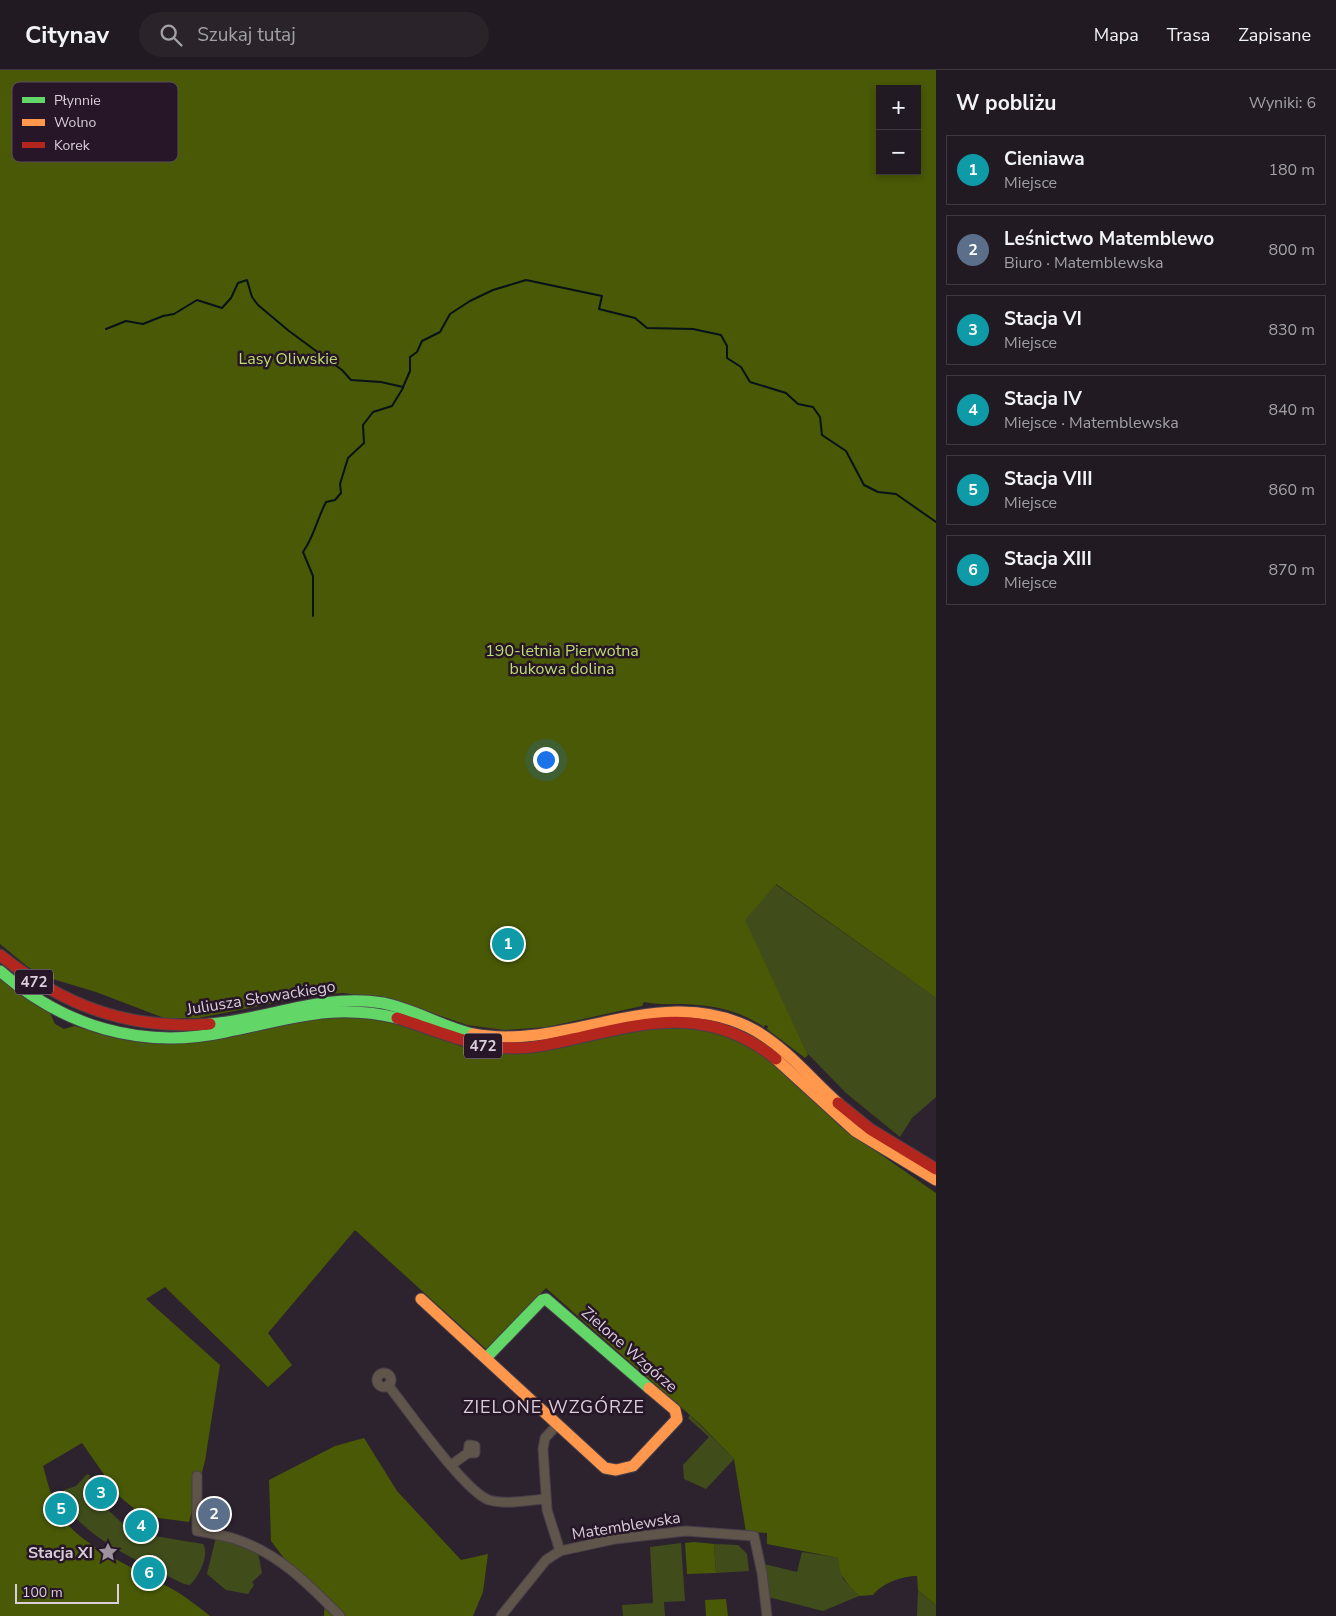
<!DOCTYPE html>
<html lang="pl">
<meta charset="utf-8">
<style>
body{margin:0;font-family:"Nunito Sans",sans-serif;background:#2a232a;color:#f1f3f6}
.controls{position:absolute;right:15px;top:15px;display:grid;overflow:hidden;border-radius:0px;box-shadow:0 2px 8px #0003}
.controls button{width:45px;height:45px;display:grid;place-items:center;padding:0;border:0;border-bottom:1px solid #3f3840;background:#221a22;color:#f1f3f6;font:25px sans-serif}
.scale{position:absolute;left:15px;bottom:12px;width:104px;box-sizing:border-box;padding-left:5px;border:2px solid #d9ceda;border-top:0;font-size:14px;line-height:18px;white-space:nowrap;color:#d9ceda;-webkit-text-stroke:4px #271628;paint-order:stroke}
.you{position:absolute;left:545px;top:689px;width:18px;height:18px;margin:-12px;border:4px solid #fff;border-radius:50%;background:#1a73e8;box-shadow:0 0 0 8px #1a73e833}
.badge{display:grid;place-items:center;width:32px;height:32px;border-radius:50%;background:#0f766e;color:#fff;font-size:16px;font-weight:700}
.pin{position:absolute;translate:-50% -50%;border:2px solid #fff;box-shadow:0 1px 5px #0006}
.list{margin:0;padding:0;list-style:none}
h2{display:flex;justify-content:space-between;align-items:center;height:65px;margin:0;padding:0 20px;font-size:21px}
h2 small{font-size:16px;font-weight:400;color:#a2a1a5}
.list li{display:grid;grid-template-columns:32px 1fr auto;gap:15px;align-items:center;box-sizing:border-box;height:70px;margin:0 10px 10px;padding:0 10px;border:1px solid #3f3840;border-radius:0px}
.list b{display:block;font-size:19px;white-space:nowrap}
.list p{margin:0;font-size:16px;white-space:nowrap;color:#a2a1a5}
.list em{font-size:16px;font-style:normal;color:#a2a1a5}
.icon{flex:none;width:28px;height:28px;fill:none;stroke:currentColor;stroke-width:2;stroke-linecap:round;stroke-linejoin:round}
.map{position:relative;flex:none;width:936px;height:1546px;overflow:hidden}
header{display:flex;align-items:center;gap:30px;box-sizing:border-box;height:70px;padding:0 25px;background:#221a22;border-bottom:1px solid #3f3840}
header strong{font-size:24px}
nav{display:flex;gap:28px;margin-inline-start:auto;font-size:18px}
.search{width:350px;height:45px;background:#2a232a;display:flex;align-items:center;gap:12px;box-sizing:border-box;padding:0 18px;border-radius:28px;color:#a2a1a5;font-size:19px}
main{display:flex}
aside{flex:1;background:#221a22}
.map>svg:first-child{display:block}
.green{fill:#404d1a}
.forest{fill:#495906;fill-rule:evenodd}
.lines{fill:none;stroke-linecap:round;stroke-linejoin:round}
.stream{stroke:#081218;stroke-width:2}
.street-casing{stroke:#483f49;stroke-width:11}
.fast-casing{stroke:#483f49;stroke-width:13}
.slow-casing{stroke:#483f49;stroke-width:13}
.jam-casing{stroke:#483f49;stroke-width:13}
.street{stroke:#5f554a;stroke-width:9}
.fast{stroke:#63d668;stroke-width:11}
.slow{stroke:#ff974d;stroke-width:11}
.jam{stroke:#b3261e;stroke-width:11}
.labels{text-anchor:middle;stroke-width:5;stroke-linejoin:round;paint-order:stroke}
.shield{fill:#271628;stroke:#a497a5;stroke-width:1}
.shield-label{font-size:15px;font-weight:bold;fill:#d9ceda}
.park-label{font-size:16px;fill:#bede6f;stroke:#271628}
.street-label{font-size:16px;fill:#d9ceda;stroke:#271628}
.poi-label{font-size:16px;font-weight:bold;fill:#d9ceda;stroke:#271628;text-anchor:end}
.neighbourhood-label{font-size:18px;letter-spacing:1px;fill:#d9ceda;stroke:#271628}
.key{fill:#271628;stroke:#5c4d5d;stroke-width:1}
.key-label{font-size:14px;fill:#d9ceda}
</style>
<header>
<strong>Citynav</strong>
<div class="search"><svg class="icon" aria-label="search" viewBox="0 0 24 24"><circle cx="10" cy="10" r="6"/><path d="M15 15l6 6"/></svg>Szukaj tutaj</div>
<nav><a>Mapa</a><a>Trasa</a><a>Zapisane</a></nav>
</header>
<main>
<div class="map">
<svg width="936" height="1546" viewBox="0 0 936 1546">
<rect width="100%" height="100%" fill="#2d232e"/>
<g class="green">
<polygon points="775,814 936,928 936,1027 912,1048 900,1067 846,1023 807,983 744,850"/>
<polygon points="690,1345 734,1389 706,1419 684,1409 683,1395 709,1367 688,1348"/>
<path d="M87,1404l3,1 -2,12 2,6 32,30 14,10 67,11c7,11 -4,32 -13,41l-6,-1c-35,-18 -110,-49 -122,-89l2,-5 12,-4z"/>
<polygon points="216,1467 240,1474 258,1483 262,1503 252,1512 254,1515 248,1524 226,1520 207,1504"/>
<polygon points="681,1473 685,1531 664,1532 665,1546 623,1546 622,1535 653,1533 650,1477"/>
<polygon points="714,1474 738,1475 747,1484 749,1501 716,1503"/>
<polygon points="802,1482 840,1488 843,1509 859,1526 823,1541 768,1527 764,1494 797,1502"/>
<polygon points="918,1520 936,1535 936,1546 917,1546"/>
</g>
<g class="forest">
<path d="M0,0h936v928l-160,-114 -31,36 63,135 -3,3 -38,-29 1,-3 -3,-1 -1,2c-26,-17 -51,-22 -81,-23 -14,0 -26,1 -39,-2l-2,4 -95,21 -43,3 -37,-5 -75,-26 -49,-6 -27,2 -118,23h-34l-68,-26 -50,-15 -18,-10 -28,-23zM880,19h37v82h-37z"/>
<path d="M0,908l50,35 5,11 9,5 10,-3 53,14 33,4 45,-3 124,-26 50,3 90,31 21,3 144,-22 45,-5 47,9 47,26 67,66 96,67v412l-18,-15 -1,-14c-14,0 -35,7 -44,19l-14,1c-11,-12 -22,-21 -20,-38l-72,-14v-11l-21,-1 -12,-73 -34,-35 -154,-136 -60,61 -131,-119 -87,103 24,32 -24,22 -103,-100 -19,12 74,66 -15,96 -16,61 -46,-6 -24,-20 -37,-53 -39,23c5,18 10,39 21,54 21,29 84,54 115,73 11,7 21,15 31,23h-210z"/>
<polygon points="364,1368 397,1421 461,1490 488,1484 483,1522 473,1546 324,1546 325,1524 287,1492 271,1471 269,1410 335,1376"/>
<polygon points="694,1472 714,1474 716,1503 687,1504 685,1473"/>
<polygon points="726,1529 728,1546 706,1546 705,1530"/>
</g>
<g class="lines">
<g class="stream">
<polyline points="106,259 126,251 143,254 163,246 174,244 197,230 222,238 231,228 238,213 247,210 252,227 258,235 289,261 342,300 351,310 381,312 403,317 410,301 410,287 417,282 422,271 440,262 450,244 470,231 493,220 526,210 602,226 599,239 635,248 647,258 693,259 721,265 727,276 727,288 741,297 750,312 786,323 798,334 813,337 820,347 822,365 846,381 864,415 878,422 896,424 936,452"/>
<path d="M313,546v-40l-10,-24c11,-15 14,-33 23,-50l9,-2 6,-7 -1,-9 8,-26 16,-15 -1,-18 10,-13 19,-6 11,-18"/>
</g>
<defs>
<g id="street">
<circle cx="384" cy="1310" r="7"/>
<path d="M388,1315c19,24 77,107 101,115 17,5 40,0 57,-1"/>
<polyline points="558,1354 545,1368 543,1379 547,1440 560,1481"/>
<polyline points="451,1395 468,1383 475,1383 475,1376 469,1375 468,1383"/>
<path d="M197,1406v55c13,2 26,4 38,8 44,14 74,46 105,77"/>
<polyline points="501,1546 546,1490 560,1481 615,1469 686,1461 754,1466 762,1503 767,1546"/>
</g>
<g id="fast">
<path d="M0,901c63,55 141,79 225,61 63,-12 106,-30 172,-14"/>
<path d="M210,954c58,-5 113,-31 173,-21 31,6 59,24 90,31"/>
<polyline points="487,1287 542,1230 546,1229 649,1318"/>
</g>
<g id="slow">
<path d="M473,964c95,18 192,-55 283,-3 32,19 55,48 82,72"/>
<polyline points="776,989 855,1061 936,1110"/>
<polyline points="421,1229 605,1398 616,1400 633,1396 677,1349 675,1340 649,1318"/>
</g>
<g id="jam">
<path d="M0,885c64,51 128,75 210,69"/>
<path d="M397,948c39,12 76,30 117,30 23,0 46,-6 68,-11 72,-17 132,-29 194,22"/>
<polyline points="838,1033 870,1059 936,1099"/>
</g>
</defs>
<use href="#street" class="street-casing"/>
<use href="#fast" class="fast-casing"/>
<use href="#slow" class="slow-casing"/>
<use href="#jam" class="jam-casing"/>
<use href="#street" class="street"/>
<use href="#fast" class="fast"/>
<use href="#slow" class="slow"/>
<use href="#jam" class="jam"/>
</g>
<defs>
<symbol id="sight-bare" viewBox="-9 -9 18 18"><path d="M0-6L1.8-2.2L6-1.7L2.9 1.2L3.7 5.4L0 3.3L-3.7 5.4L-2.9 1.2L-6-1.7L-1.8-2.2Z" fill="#9d929e" stroke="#271628" stroke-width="2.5" paint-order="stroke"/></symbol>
</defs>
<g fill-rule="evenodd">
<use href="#sight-bare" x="94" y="1468" width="28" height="28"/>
</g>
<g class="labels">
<g class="shield">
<rect x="15" y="899.5" width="38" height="25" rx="4"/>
<rect x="464" y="963.5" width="38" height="25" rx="4"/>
</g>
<g class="shield-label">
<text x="34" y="917">472</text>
<text x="483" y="981">472</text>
</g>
<g class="park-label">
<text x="288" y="294">Lasy Oliwskie</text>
<text x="562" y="586">190-letnia Pierwotna<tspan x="562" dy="18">bukowa dolina</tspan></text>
</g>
<g class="street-label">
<text transform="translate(261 927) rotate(-9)" y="6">Juliusza Słowackiego</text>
<text transform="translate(630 1279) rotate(41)" y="6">Zielone Wzgórze</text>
<text transform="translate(626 1455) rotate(-9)" y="6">Matemblewska</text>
</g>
<g class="poi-label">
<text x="93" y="1488">Stacja XI</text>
</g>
<g class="neighbourhood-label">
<text x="554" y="1343">ZIELONE WZGÓRZE</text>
</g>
</g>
<rect x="12" y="12" width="166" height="80" rx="8" class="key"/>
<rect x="22" y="27" width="23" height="6" fill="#63d668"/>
<rect x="22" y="49" width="23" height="7" fill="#ff974d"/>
<rect x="22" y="72" width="23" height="6" fill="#b3261e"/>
<g class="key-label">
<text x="54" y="35">Płynnie</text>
<text x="54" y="57">Wolno</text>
<text x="54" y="80">Korek</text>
</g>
</svg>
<div class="controls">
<button>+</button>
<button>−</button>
</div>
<div class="scale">100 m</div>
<div class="you"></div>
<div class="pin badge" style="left:508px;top:874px;background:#0f9aa8">1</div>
<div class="pin badge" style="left:214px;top:1444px;background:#5c6f8a">2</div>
<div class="pin badge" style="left:101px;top:1423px;background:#0f9aa8">3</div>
<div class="pin badge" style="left:141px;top:1456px;background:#0f9aa8">4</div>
<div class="pin badge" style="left:61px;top:1439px;background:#0f9aa8">5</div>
<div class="pin badge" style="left:149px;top:1503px;background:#0f9aa8">6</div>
</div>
<aside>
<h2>W pobliżu<small>Wyniki: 6</small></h2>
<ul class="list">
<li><span class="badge" style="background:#0f9aa8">1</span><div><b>Cieniawa</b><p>Miejsce</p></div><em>180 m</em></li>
<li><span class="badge" style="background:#5c6f8a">2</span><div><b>Leśnictwo Matemblewo</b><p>Biuro · Matemblewska</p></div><em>800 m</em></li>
<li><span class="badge" style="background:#0f9aa8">3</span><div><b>Stacja VI</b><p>Miejsce</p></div><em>830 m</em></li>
<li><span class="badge" style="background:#0f9aa8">4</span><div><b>Stacja IV</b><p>Miejsce · Matemblewska</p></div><em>840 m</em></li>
<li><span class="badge" style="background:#0f9aa8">5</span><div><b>Stacja VIII</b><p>Miejsce</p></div><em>860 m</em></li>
<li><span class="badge" style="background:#0f9aa8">6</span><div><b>Stacja XIII</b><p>Miejsce</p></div><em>870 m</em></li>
</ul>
</aside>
</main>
